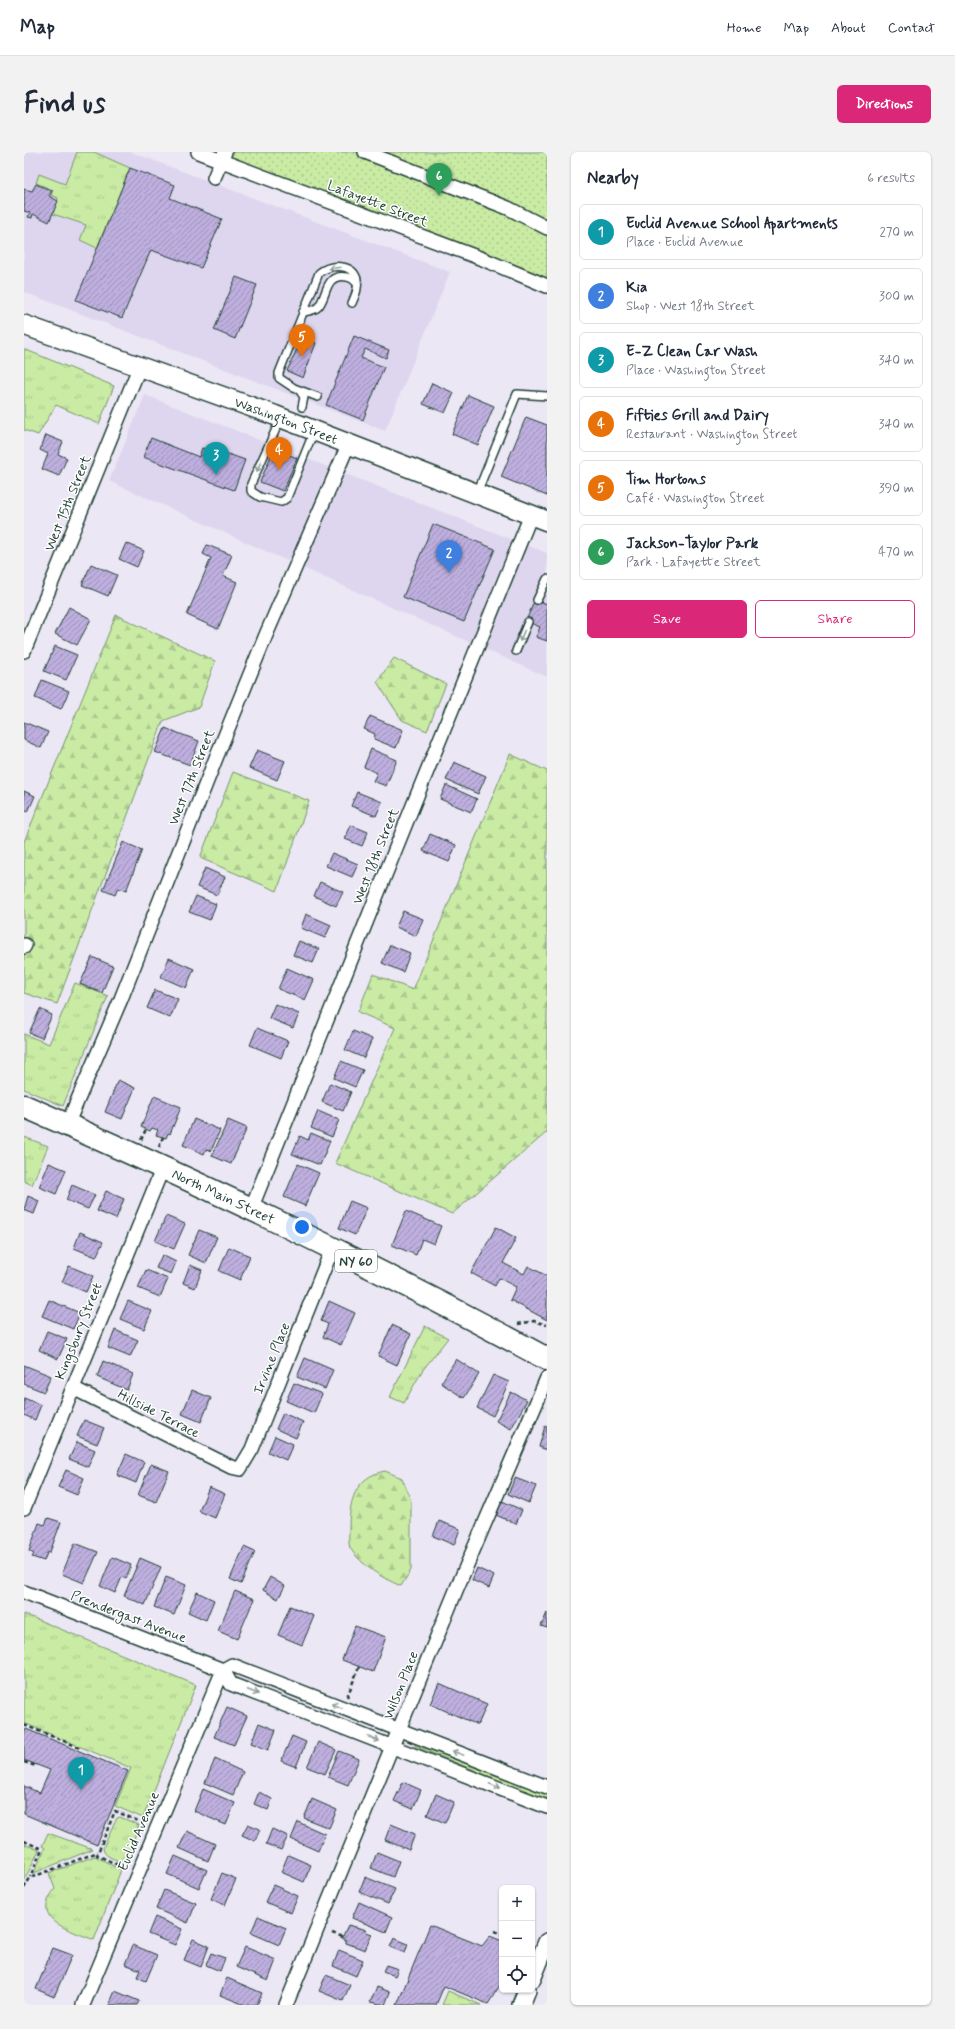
<!DOCTYPE html>
<meta charset="utf-8">
<style>
body{margin:0;font-family:Mynerve,sans-serif;background:#f2f2f3;color:#1f2937}
.controls{position:absolute;right:12px;bottom:12px;display:grid;overflow:hidden;border-radius:6px;box-shadow:0 1px 3px #0004}
.controls button{width:36px;height:36px;display:grid;place-items:center;padding:0;border:0;border-bottom:1px solid #e0e1e3;background:#fff;color:#1f2937;font:20px sans-serif}
.you{position:absolute;left:278px;top:1075px;width:14px;height:14px;margin:-10px;border:3px solid #fff;border-radius:50%;background:#1a73e8;box-shadow:0 0 0 6px #1a73e833}
.badge{display:grid;place-items:center;width:26px;height:26px;border-radius:50%;background:#db2777;color:#fff;font-size:13px;font-weight:700}
.pin{position:absolute;translate:-50% -33px;filter:drop-shadow(0 1px 2px #0008)}
.pin::after{content:'';position:absolute;top:21px;width:14px;height:12px;background:inherit;clip-path:polygon(0 0,100% 0,50% 100%)}
.list{margin:0;padding:0;list-style:none}
h2{display:flex;justify-content:space-between;align-items:center;height:52px;margin:0;padding:0 16px;font-size:17px}
h2 small{font-size:13px;font-weight:400;color:#747a83}
.list li{display:grid;grid-template-columns:26px 1fr auto;gap:12px;align-items:center;box-sizing:border-box;height:56px;margin:0 8px 8px;padding:0 8px;border:1px solid #e0e1e3;border-radius:6px}
.list b{display:block;font-size:15px;white-space:nowrap}
.list p{margin:0;font-size:13px;white-space:nowrap;color:#747a83}
.list em{font-size:13px;font-style:normal;color:#747a83}
.actions{display:flex;gap:8px;padding:12px 16px}
.actions a{flex:1;padding:9px 0;border:1px solid #db2777;border-radius:6px;text-align:center;font-size:14px;color:#db2777}
.actions .main{background:#db2777;color:#fff}
.icon{flex:none;width:22px;height:22px;fill:none;stroke:currentColor;stroke-width:2;stroke-linecap:round;stroke-linejoin:round}
.map{position:relative;flex:none;width:523px;height:1853px;overflow:hidden;border-radius:6px}
header{display:flex;align-items:center;gap:24px;box-sizing:border-box;height:56px;padding:0 20px;background:#fff;border-bottom:1px solid #e0e1e3}
header strong{font-size:19px}
nav{display:flex;gap:22px;margin-inline-start:auto;font-size:14px}
.intro{display:flex;align-items:center;justify-content:space-between;box-sizing:border-box;height:96px;padding:0 24px}
h1{margin:0;font-size:28px}
.button{padding:10px 18px;border-radius:6px;background:#db2777;color:#fff;font-size:14px;font-weight:700}
main{display:flex;gap:24px;padding:0 24px}
aside{flex:1;background:#fff;border-radius:6px;box-shadow:0 1px 3px #0004}
.map>svg:first-child{display:block}
.built{fill:#ded6ee}
.grass{fill:url(#grass-tufts);stroke:#74946c}
.forest{fill:url(#forest-firs);stroke:#74946c}
.park{fill:url(#park-dots);stroke:#74946c}
.building{fill:url(#building-hatch);stroke:#1f3d34}
.lines{fill:none;stroke-linecap:round;stroke-linejoin:round}
.service-casing{stroke:#1f3d34;stroke-width:10}
.minor-casing{stroke:#1f3d34;stroke-width:16}
.tertiary-casing{stroke:#1f3d34;stroke-width:20}
.secondary-casing{stroke:#1f3d34;stroke-width:22}
.trunk-casing{stroke:#1f3d34;stroke-width:25}
.path{stroke:#1f3d34;stroke-width:2.5;stroke-dasharray:4 3;stroke-linecap:butt}
.service{stroke:#fff;stroke-width:7}
.minor{stroke:#fff;stroke-width:13}
.tertiary{stroke:#fff;stroke-width:17}
.secondary{stroke:#fff;stroke-width:19}
.trunk{stroke:#fff;stroke-width:22}
.oneway{stroke:#8f9e9a}
.labels{text-anchor:middle;stroke-width:3;stroke-linejoin:round;paint-order:stroke}
.shield{fill:#fff;stroke:#627771;stroke-width:1}
.shield-label{font-size:13px;font-weight:bold;fill:#1f3d34}
.street-label{font-size:14px;fill:#1f3d34;stroke:#fff}
</style>
<header>
<strong>Map</strong>
<nav><a>Home</a><a>Map</a><a>About</a><a>Contact</a></nav>
</header>
<div class="intro"><h1>Find us</h1><a class="button">Directions</a></div>
<main>
<div class="map">
<svg width="523" height="1853" viewBox="0 0 523 1853">
<defs>
<pattern id="grass-tufts" width="24" height="20" patternUnits="userSpaceOnUse"><rect width="24" height="20" fill="#c9eba4"/><path d="M3 7l-1-3M5 7V3M7 7l1-3M15 17l-1-3M17 17v-4M19 17l1-3" fill="none" stroke="#acca8e"/></pattern>
<pattern id="forest-firs" width="22" height="20" patternUnits="userSpaceOnUse"><rect width="22" height="20" fill="#c9eba4"/><path d="M5 1l3.5 6h-7zM16 11l3.5 6h-7z" fill="#acca8e"/></pattern>
<pattern id="park-dots" width="8" height="8" patternUnits="userSpaceOnUse"><rect width="8" height="8" fill="#c9eba4"/><path d="M2 2h.1M6 6h.1" fill="none" stroke="#acca8e" stroke-width="1.8" stroke-linecap="round"/></pattern>
<pattern id="building-hatch" width="6" height="6" patternUnits="userSpaceOnUse"><rect width="6" height="6" fill="#beafdf"/><path d="M-1 1l2-2M0 6l6-6M5 7l2-2" fill="none" stroke="#9a90b6"/></pattern>
</defs>
<rect width="100%" height="100%" fill="#ece7f5"/>
<filter id="ink" filterUnits="userSpaceOnUse"><feTurbulence type="fractalNoise" baseFrequency=".025" numOctaves="2"/><feDisplacementMap in="SourceGraphic" scale="8" xChannelSelector="R" yChannelSelector="G"/><feConvolveMatrix kernelMatrix="1 2 1 2 8 2 1 2 1" color-interpolation-filters="sRGB"/></filter>
<g filter="url(#ink)">
<g class="built">
<polygon points="0,0 107,0 426,120 361,279 0,140"/>
<polygon points="121,243 523,401 523,525 85,329"/>
</g>
<g class="grass">
<polygon points="53,0 70,0 106,16 73,96 56,88 62,73 29,62 34,46 27,43 29,38 12,31 15,22 41,32"/>
<polygon points="0,197 90,234 75,272 32,253 14,283 0,278"/>
<polygon points="51,831 84,844 39,954 0,937 0,882 25,892"/>
<polygon points="0,985 24,994 8,1033 0,1029"/>
<polygon points="401,1174 424,1186 398,1219 380,1251 366,1245"/>
<polygon points="0,1462 172,1533 119,1666 91,1654 107,1616 0,1571"/>
<polygon points="391,1590 523,1641 523,1648 391,1594"/>
<path d="M96,1665l19,8 -14,38c-8,-3 -22,-6 -22,-15l14,-30z"/>
<polygon points="24,1681 69,1697 10,1721 21,1696 18,1694"/>
<polygon points="0,1692 15,1698 0,1729"/>
<path d="M71,1704l26,14 -27,70c-23,-10 -65,-19 -39,-51l-6,-16z"/>
<polygon points="424,1839 457,1853 418,1853"/>
</g>
<g class="forest">
<polygon points="92,463 191,509 175,555 139,569 33,852 0,841 0,690"/>
<polygon points="370,506 422,532 403,579 378,568 353,530"/>
<polygon points="486,602 523,619 523,980 428,1062 311,1011 371,876 334,860 349,822 389,838"/>
<polygon points="209,620 285,649 253,739 176,706"/>
<path d="M361,1319l17,7 9,23v69l-10,16c-19,-8 -39,-20 -51,-38 -2,-5 -1,-13 -1,-18 0,-28 5,-53 36,-59z"/>
</g>
<polygon class="park" points="190,0 523,0 523,129 389,75"/>
<g class="building">
<polygon points="106,16 151,33 146,46 198,67 177,116 127,98 98,166 52,148"/>
<polygon points="12,32 28,39 25,44 34,49 25,70 9,62 8,66 4,65 6,61 0,59 0,37 8,39"/>
<polygon points="212,125 233,133 211,187 190,178"/>
<polygon points="330,184 365,198 362,206 341,197 337,206 360,215 339,268 302,253"/>
<polygon points="278,186 292,191 279,226 263,219"/>
<polygon points="408,231 430,241 421,261 399,252"/>
<polygon points="444,243 470,254 454,293 428,282"/>
<polygon points="502,265 523,273 523,344 477,325"/>
<polygon points="22,283 39,290 34,302 43,306 35,324 18,317 24,302 16,298"/>
<polygon points="127,286 175,305 178,296 188,299 190,297 221,308 210,338 119,305"/>
<polygon points="250,297 273,306 259,339 236,330"/>
<polygon points="409,372 471,397 440,470 379,445"/>
<polygon points="102,391 120,399 113,415 95,407"/>
<polygon points="183,393 208,403 199,424 213,430 194,477 163,463 187,406 179,402"/>
<polygon points="67,412 93,423 84,444 58,433"/>
<polygon points="511,447 523,452 523,489 512,485 516,475 502,469"/>
<polygon points="45,455 67,467 53,493 31,482"/>
<polygon points="31,494 53,503 42,528 20,519"/>
<polygon points="18,528 45,539 37,557 11,546"/>
<polygon points="346,564 379,578 372,596 350,587 351,582 340,577"/>
<polygon points="0,570 24,580 17,596 0,588"/>
<polygon points="141,576 175,589 166,613 131,600"/>
<polygon points="347,597 373,608 362,634 349,629 353,621 340,615"/>
<polygon points="233,598 261,609 253,628 225,616"/>
<polygon points="430,610 462,624 454,642 422,628"/>
<polygon points="422,633 453,647 447,660 416,647"/>
<polygon points="0,639 11,644 4,660 0,658"/>
<polygon points="333,640 358,650 352,664 327,654"/>
<polygon points="327,673 344,680 338,694 321,687"/>
<polygon points="406,682 432,693 425,710 399,699"/>
<polygon points="99,690 118,698 102,739 94,736 91,743 79,738"/>
<polygon points="308,701 334,712 328,725 302,714"/>
<polygon points="181,716 201,725 193,743 173,735"/>
<polygon points="296,730 319,740 312,754 290,744"/>
<polygon points="172,744 192,752 186,768 165,760"/>
<polygon points="379,759 399,767 392,784 372,775"/>
<polygon points="282,762 307,773 301,786 277,776"/>
<polygon points="275,789 295,797 289,811 269,803"/>
<polygon points="366,793 386,801 379,820 358,811"/>
<polygon points="68,805 89,814 78,841 56,832"/>
<polygon points="145,806 170,817 162,836 137,825"/>
<polygon points="263,816 290,828 281,848 254,837"/>
<polygon points="131,838 154,847 146,866 123,856"/>
<polygon points="251,852 275,862 269,876 245,866"/>
<polygon points="16,857 28,863 18,886 5,881"/>
<polygon points="233,876 264,889 257,906 226,893"/>
<polygon points="329,879 348,887 340,906 321,898"/>
<polygon points="317,909 339,918 331,935 310,926"/>
<polygon points="94,928 111,936 98,967 81,960"/>
<polygon points="306,931 327,940 319,959 298,950"/>
<polygon points="130,944 157,955 146,982 144,981 142,986 132,983 134,978 128,976 126,979 117,975"/>
<polygon points="294,959 315,968 308,985 287,976"/>
<polygon points="170,967 196,978 187,999 182,997 180,1002 159,993"/>
<polygon points="204,968 223,976 207,1012 188,1004"/>
<polygon points="287,981 306,989 296,1013 268,1002 276,984 284,988"/>
<polygon points="25,1011 42,1018 32,1042 15,1035"/>
<polygon points="274,1012 295,1021 281,1054 260,1045"/>
<polygon points="48,1033 71,1043 64,1057 42,1048"/>
<polygon points="82,1039 100,1047 92,1067 73,1059"/>
<polygon points="4,1044 15,1049 10,1062 0,1058"/>
<polygon points="326,1049 343,1056 331,1083 315,1076"/>
<polygon points="382,1059 417,1074 410,1092 398,1087 392,1103 368,1093"/>
<polygon points="142,1064 161,1072 150,1097 131,1089"/>
<polygon points="472,1075 492,1086 479,1111 500,1122 504,1114 523,1124 523,1168 486,1148 492,1135 475,1126 471,1134 447,1121"/>
<polygon points="175,1078 193,1085 182,1111 164,1103"/>
<polygon points="56,1080 79,1090 72,1105 50,1096"/>
<polygon points="205,1095 226,1104 216,1128 195,1119"/>
<polygon points="138,1103 152,1110 147,1122 132,1116"/>
<polygon points="166,1113 178,1118 171,1136 159,1131"/>
<polygon points="45,1114 69,1124 62,1140 38,1130"/>
<polygon points="122,1118 144,1127 136,1145 114,1136"/>
<polygon points="25,1148 56,1161 49,1177 18,1164"/>
<polygon points="104,1149 128,1159 120,1177 96,1167"/>
<polygon points="305,1149 331,1161 317,1193 299,1185 304,1172 297,1169"/>
<polygon points="368,1173 387,1182 373,1213 354,1204"/>
<polygon points="91,1178 114,1188 106,1205 84,1196"/>
<polygon points="23,1179 43,1187 34,1207 15,1198"/>
<polygon points="281,1206 309,1218 301,1237 273,1225"/>
<polygon points="432,1207 455,1222 440,1246 417,1231"/>
<polygon points="79,1209 109,1222 103,1238 73,1225"/>
<polygon points="0,1213 27,1224 20,1240 0,1232"/>
<polygon points="469,1223 485,1230 469,1264 453,1256"/>
<polygon points="270,1231 298,1242 290,1261 262,1249"/>
<polygon points="168,1238 187,1246 177,1270 158,1262"/>
<polygon points="487,1240 503,1248 487,1277 472,1269"/>
<polygon points="0,1246 17,1253 11,1268 0,1263"/>
<polygon points="259,1261 279,1270 272,1286 252,1277"/>
<polygon points="60,1268 80,1276 73,1292 53,1284"/>
<polygon points="521,1274 523,1275 523,1298 515,1295"/>
<polygon points="251,1284 269,1292 262,1308 244,1300"/>
<polygon points="53,1290 71,1298 64,1315 45,1307"/>
<polygon points="102,1302 120,1310 112,1331 93,1323"/>
<polygon points="127,1312 145,1319 132,1350 114,1343"/>
<polygon points="42,1318 60,1326 53,1343 34,1335"/>
<polygon points="491,1326 512,1334 505,1351 484,1342"/>
<polygon points="185,1335 201,1342 191,1366 175,1359"/>
<polygon points="478,1349 498,1358 492,1372 472,1363"/>
<polygon points="24,1366 37,1370 26,1400 23,1401 20,1409 8,1405 10,1402 5,1399 15,1371 21,1373"/>
<polygon points="415,1369 436,1377 430,1393 409,1384"/>
<polygon points="51,1391 74,1400 60,1431 38,1422"/>
<polygon points="220,1395 231,1400 217,1432 206,1427"/>
<polygon points="88,1405 107,1413 102,1427 98,1425 91,1441 76,1434"/>
<polygon points="116,1406 137,1415 121,1453 100,1444"/>
<polygon points="453,1416 470,1424 465,1436 448,1428"/>
<polygon points="142,1425 162,1433 150,1463 130,1455"/>
<polygon points="246,1425 261,1434 254,1447 239,1438"/>
<polygon points="211,1439 230,1447 213,1487 194,1479"/>
<polygon points="173,1440 190,1448 182,1468 164,1460"/>
<polygon points="266,1454 290,1464 278,1493 254,1483"/>
<polygon points="523,1461 523,1476 517,1474"/>
<polygon points="331,1474 362,1485 349,1520 318,1508"/>
<polygon points="415,1531 463,1552 454,1573 406,1552"/>
<polygon points="203,1555 223,1564 210,1593 190,1585"/>
<polygon points="235,1571 252,1578 244,1598 227,1591"/>
<polygon points="2,1577 104,1619 73,1693 0,1662 0,1634 16,1641 26,1618 0,1608 0,1582"/>
<polygon points="268,1584 282,1590 272,1615 257,1609"/>
<polygon points="294,1590 312,1598 301,1622 283,1615"/>
<polygon points="315,1599 335,1607 324,1633 304,1625"/>
<polygon points="191,1607 219,1620 209,1643 181,1631"/>
<polygon points="379,1630 397,1638 389,1657 370,1649"/>
<polygon points="179,1637 211,1651 202,1673 170,1659"/>
<polygon points="235,1640 248,1647 244,1658 230,1652"/>
<polygon points="412,1642 430,1650 421,1671 403,1663"/>
<polygon points="288,1647 313,1658 305,1676 280,1666"/>
<polygon points="274,1670 301,1682 294,1699 267,1687"/>
<polygon points="224,1672 236,1677 231,1689 218,1683"/>
<polygon points="367,1672 391,1682 385,1698 361,1688"/>
<polygon points="248,1677 264,1684 257,1698 242,1692"/>
<polygon points="163,1679 191,1692 184,1709 155,1696"/>
<polygon points="353,1700 375,1709 369,1725 347,1716"/>
<polygon points="264,1703 287,1713 280,1730 257,1720"/>
<polygon points="151,1704 183,1718 175,1736 143,1722"/>
<polygon points="198,1721 212,1727 201,1753 187,1747"/>
<polygon points="341,1725 371,1737 364,1752 335,1740"/>
<polygon points="249,1733 274,1744 267,1761 241,1750"/>
<polygon points="140,1738 172,1751 164,1771 132,1757"/>
<polygon points="335,1750 368,1765 362,1780 328,1766"/>
<polygon points="234,1764 262,1776 255,1793 227,1781"/>
<polygon points="131,1765 158,1777 151,1793 124,1782"/>
<polygon points="324,1773 343,1778 342,1780 348,1782 341,1798 322,1791 322,1788 318,1786"/>
<polygon points="406,1773 458,1794 466,1784 478,1789 478,1830 464,1852 420,1834 412,1853 373,1853"/>
<polygon points="370,1786 384,1792 381,1801 366,1795"/>
<polygon points="169,1787 185,1794 177,1815 160,1808"/>
<polygon points="109,1793 133,1803 122,1829 113,1825 116,1818 101,1812"/>
<polygon points="221,1795 252,1808 244,1829 212,1815"/>
<polygon points="29,1796 48,1803 30,1845 12,1837"/>
<polygon points="315,1798 339,1808 332,1824 309,1814"/>
<polygon points="187,1801 201,1806 196,1819 182,1813"/>
<polygon points="362,1813 374,1817 371,1824 359,1819"/>
<polygon points="302,1823 326,1833 319,1849 295,1839"/>
<polygon points="203,1826 238,1841 233,1853 221,1853 196,1843"/>
<polygon points="353,1835 366,1840 361,1853 346,1850"/>
<polygon points="91,1839 115,1849 113,1853 85,1853"/>
</g>
<g class="lines">
<defs>
<g id="service">
<path d="M279,160c5,-1 11,-1 15,-5 10,-11 6,-34 29,-30 4,1 8,3 10,7"/>
<polyline points="276,239 280,245 278,255"/>
<path d="M294,245l-24,-9 -15,-10v-5l40,-100c11,-9 33,-10 38,6 2,9 -2,17 -5,24"/>
<polyline points="257,266 227,332 227,339 236,345 257,350 263,346 290,279"/>
<polyline points="453,341 493,242 523,244"/>
<polyline points="513,448 523,427"/>
<polyline points="492,499 504,470"/>
</g>
<g id="minor">
<polyline points="174,0 461,108 523,134"/>
<polyline points="341,0 484,56 523,76"/>
<polyline points="190,26 201,0"/>
<polyline points="0,499 115,216"/>
<polyline points="0,795 1,793"/>
<polyline points="43,973 97,847 192,606 242,483 325,291"/>
<polyline points="227,1057 388,656 507,363"/>
<polyline points="49,1236 207,1315 216,1317 228,1297 308,1097"/>
<polyline points="0,1356 139,1015"/>
<polyline points="0,1440 199,1518"/>
<polyline points="199,1518 207,1532 523,1655"/>
<polyline points="199,1518 208,1513 523,1635"/>
<polyline points="59,1853 199,1518"/>
<polyline points="262,1853 433,1436 523,1226"/>
</g>
<g id="tertiary">
<polyline points="508,1827 523,1790"/>
<polyline points="497,1853 503,1838"/>
</g>
<g id="secondary">
<path id="s1" d="M0,173l250,90 273,106"/>
</g>
<g id="trunk">
<path id="s2" d="M0,954c178,77 353,161 523,253"/>
</g>
</defs>
<use href="#service" class="service-casing"/>
<use href="#minor" class="minor-casing"/>
<use href="#tertiary" class="tertiary-casing"/>
<use href="#secondary" class="secondary-casing"/>
<use href="#trunk" class="trunk-casing"/>
<g class="path">
<polyline points="117,988 122,977"/>
<polyline points="135,995 139,985"/>
<polyline points="494,1172 510,1169 523,1173"/>
<polyline points="323,1545 335,1515"/>
<polyline points="0,1573 57,1596"/>
<polyline points="0,1610 12,1614 13,1613"/>
<polyline points="0,1689 18,1697 6,1725"/>
<polyline points="100,1716 73,1703 91,1659 119,1671"/>
<polyline points="0,1736 6,1726 74,1700"/>
<polyline points="470,1779 478,1782"/>
<polyline points="308,1781 319,1785"/>
</g>
<use href="#service" class="service"/>
<use href="#minor" class="minor"/>
<use href="#tertiary" class="tertiary"/>
<use href="#secondary" class="secondary"/>
<use href="#trunk" class="trunk"/>
</g>
<defs><path id="oneway-shaft" d="M-6 0H5M1.5-3L5.5 0L1.5 3" fill="none" stroke-width="1.6" stroke-linecap="round" stroke-linejoin="round"/></defs>
<g class="oneway">
<use href="#oneway-shaft" transform="translate(311 116) rotate(173)"/>
<use href="#oneway-shaft" transform="translate(235 314) rotate(112)"/>
<use href="#oneway-shaft" transform="translate(498 484) rotate(112)"/>
<use href="#oneway-shaft" transform="translate(229 1540) rotate(21)"/>
<use href="#oneway-shaft" transform="translate(313 1554) rotate(-159)"/>
<use href="#oneway-shaft" transform="translate(350 1587) rotate(21)"/>
<use href="#oneway-shaft" transform="translate(434 1601) rotate(-159)"/>
<use href="#oneway-shaft" transform="translate(471 1634) rotate(21)"/>
</g>
</g>
<g class="labels">
<rect class="shield" x="311" y="1098" width="42" height="22" rx="3"/>
<g class="shield-label">
<text x="332" y="1114">NY 60</text>
</g>
<g class="street-label">
<text transform="translate(354 51) rotate(21)" y="5">Lafayette Street</text>
<text dy="5" stroke="none"><textPath href="#s1" startOffset="279">Washington Street</textPath></text>
<text transform="translate(43 351) rotate(-68)" y="5">West 15th Street</text>
<text transform="translate(167 625) rotate(-68)" y="5">West 17th Street</text>
<text transform="translate(351 704) rotate(-68)" y="5">West 18th Street</text>
<text dy="5" stroke="none"><textPath href="#s2" startOffset="219">North Main Street</textPath></text>
<text transform="translate(54 1179) rotate(-68)" y="5">Kingsbury Street</text>
<text transform="translate(247 1206) rotate(-68)" y="5">Irvine Place</text>
<text transform="translate(135 1261) rotate(27)" y="5">Hillside Terrace</text>
<text transform="translate(105 1464) rotate(21)" y="5">Prendergast Avenue</text>
<text transform="translate(376 1533) rotate(-68)" y="5">Wilson Place</text>
<text transform="translate(114 1679) rotate(-67)" y="5">Euclid Avenue</text>
</g>
</g>
</svg>
<div class="controls">
<button>+</button>
<button>−</button>
<button><svg class="icon" aria-label="locate" viewBox="0 0 24 24"><circle cx="12" cy="12" r="6"/><path d="M12 2v4M12 18v4M2 12h4M18 12h4"/></svg></button>
</div>
<div class="you"></div>
<div class="pin badge" style="left:57px;top:1638px;background:#0f9aa8">1</div>
<div class="pin badge" style="left:425px;top:421px;background:#3f7fe0">2</div>
<div class="pin badge" style="left:192px;top:323px;background:#0f9aa8">3</div>
<div class="pin badge" style="left:255px;top:318px;background:#e8710a">4</div>
<div class="pin badge" style="left:278px;top:205px;background:#e8710a">5</div>
<div class="pin badge" style="left:415px;top:44px;background:#2e9e5b">6</div>
</div>
<aside>
<h2>Nearby<small>6 results</small></h2>
<ul class="list">
<li><span class="badge" style="background:#0f9aa8">1</span><div><b>Euclid Avenue School Apartments</b><p>Place · Euclid Avenue</p></div><em>270 m</em></li>
<li><span class="badge" style="background:#3f7fe0">2</span><div><b>Kia</b><p>Shop · West 18th Street</p></div><em>300 m</em></li>
<li><span class="badge" style="background:#0f9aa8">3</span><div><b>E-Z Clean Car Wash</b><p>Place · Washington Street</p></div><em>340 m</em></li>
<li><span class="badge" style="background:#e8710a">4</span><div><b>Fifties Grill and Dairy</b><p>Restaurant · Washington Street</p></div><em>340 m</em></li>
<li><span class="badge" style="background:#e8710a">5</span><div><b>Tim Hortons</b><p>Café · Washington Street</p></div><em>390 m</em></li>
<li><span class="badge" style="background:#2e9e5b">6</span><div><b>Jackson-Taylor Park</b><p>Park · Lafayette Street</p></div><em>470 m</em></li>
</ul>
<div class="actions"><a class="main">Save</a><a>Share</a></div>
</aside>
</main>
